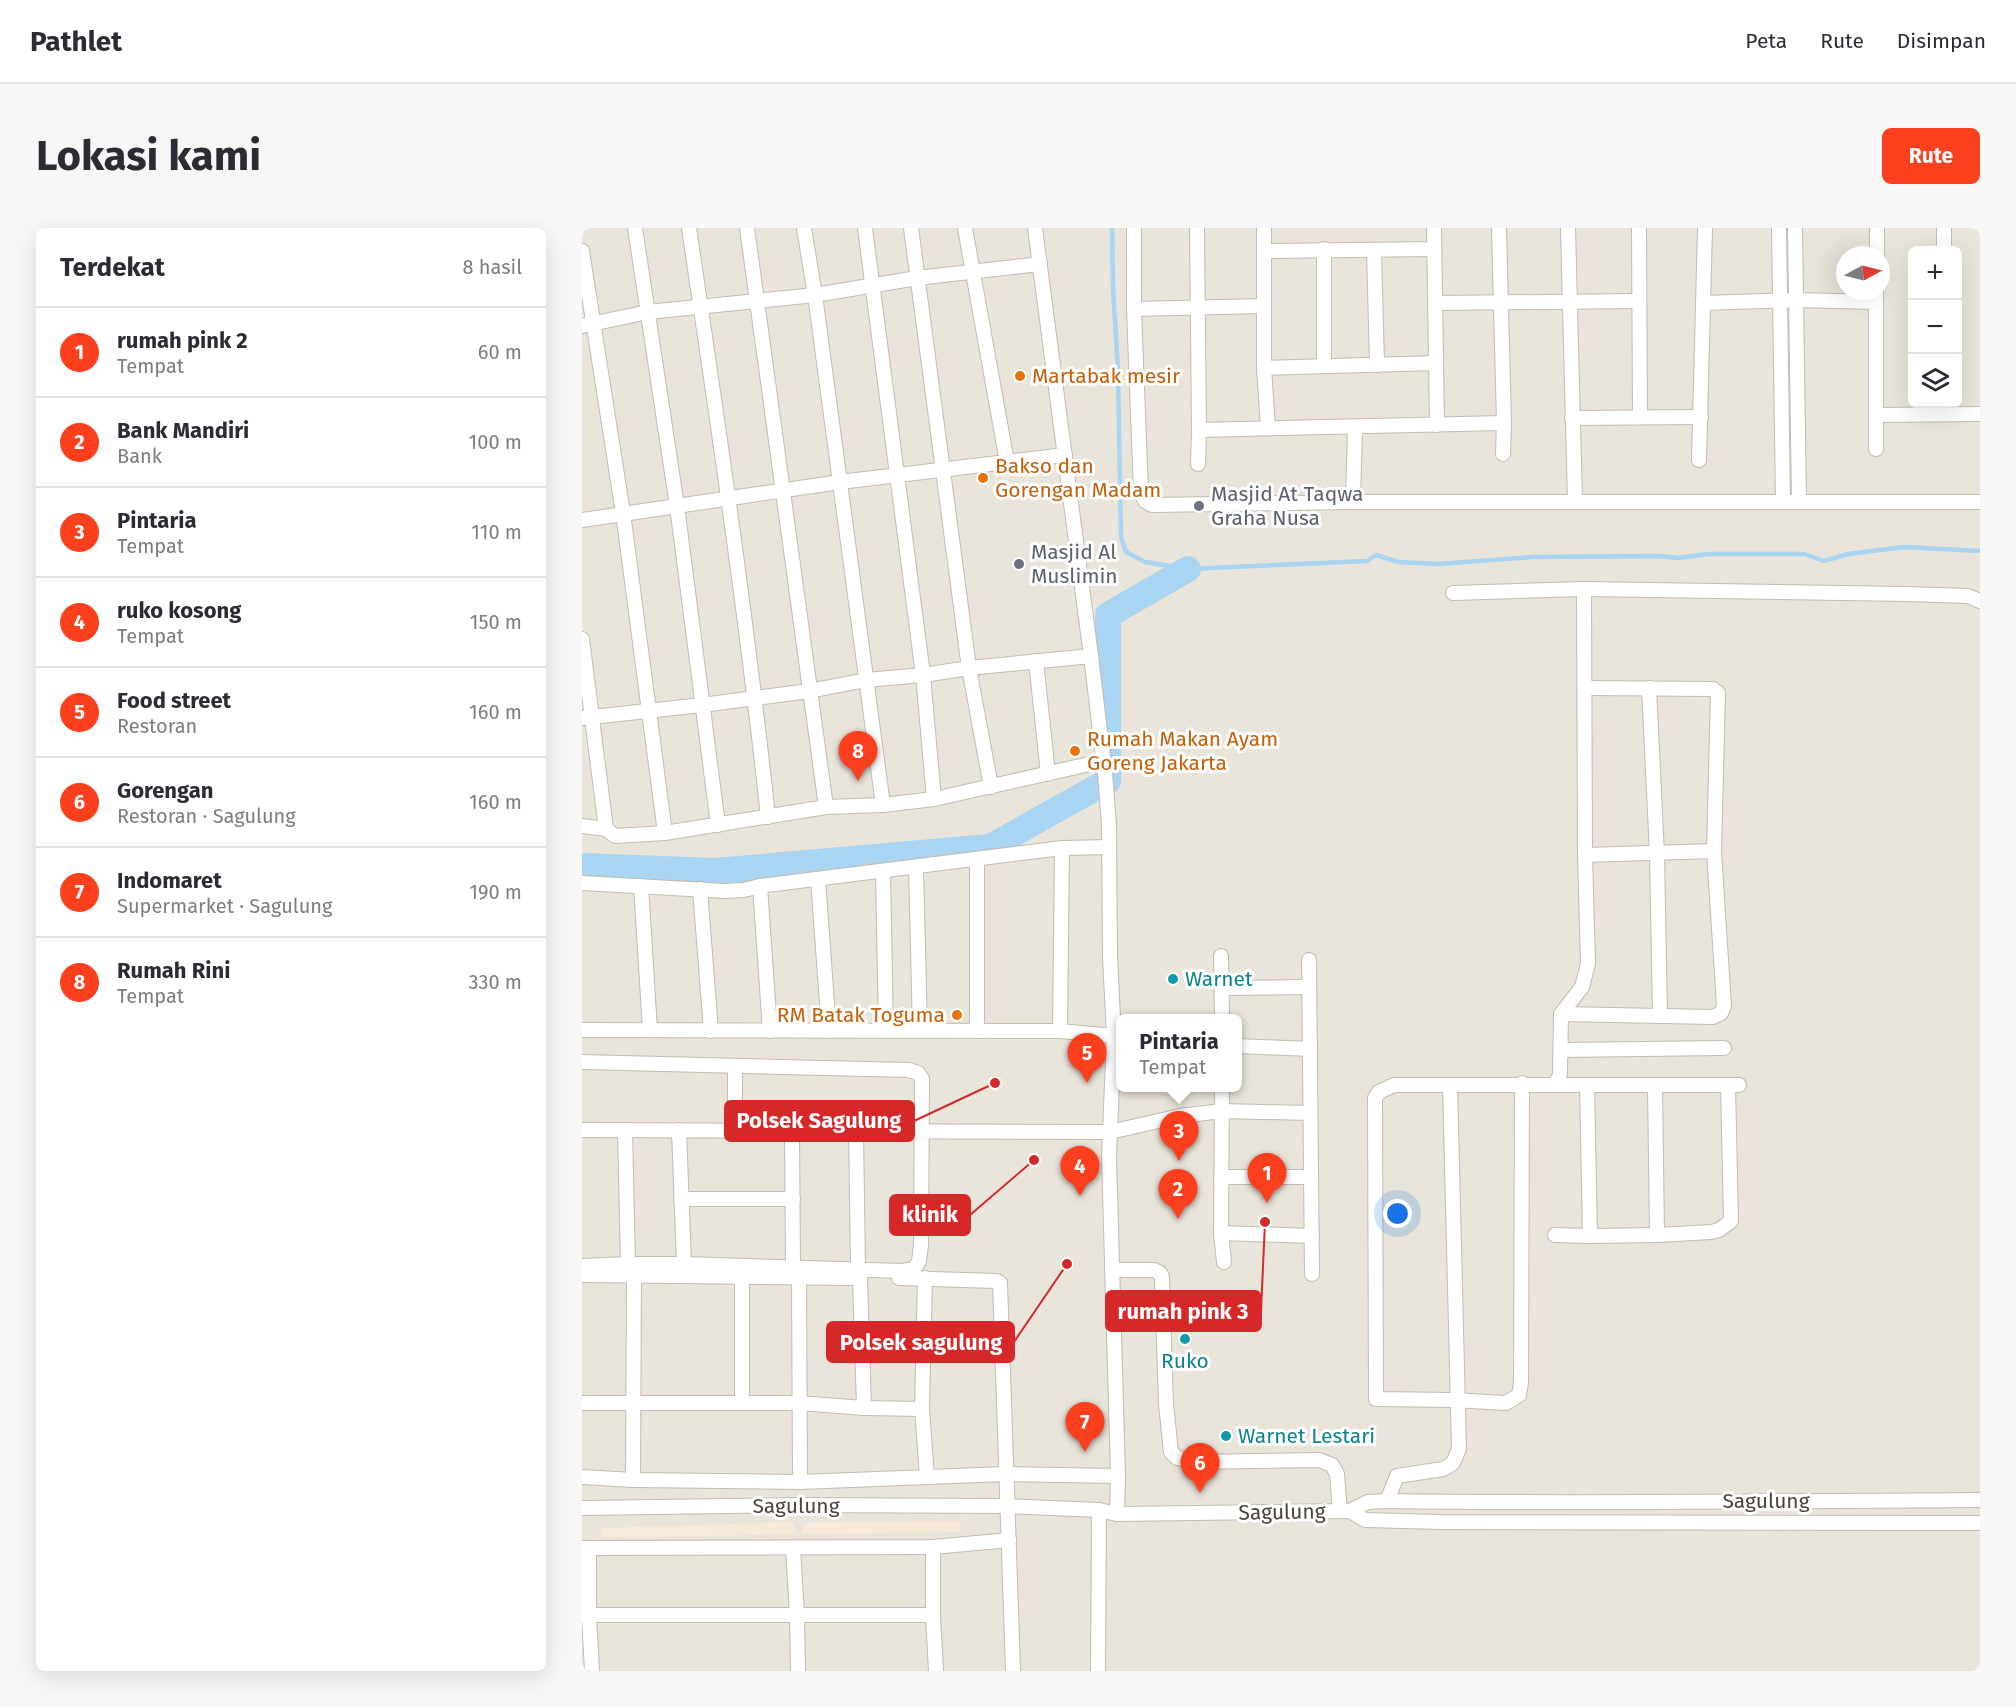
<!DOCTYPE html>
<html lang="id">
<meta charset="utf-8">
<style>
body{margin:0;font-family:"Fira Sans",sans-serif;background:#f7f7f7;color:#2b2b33}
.controls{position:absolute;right:18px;top:18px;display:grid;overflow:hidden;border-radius:9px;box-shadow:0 6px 24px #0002}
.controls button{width:54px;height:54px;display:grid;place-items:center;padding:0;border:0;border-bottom:2px solid #e1e1e2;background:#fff;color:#2b2b33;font:30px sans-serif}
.compass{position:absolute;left:1254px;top:18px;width:54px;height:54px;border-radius:50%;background:#fff;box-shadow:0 6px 24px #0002;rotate:83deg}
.you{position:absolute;left:816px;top:986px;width:21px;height:21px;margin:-15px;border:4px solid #fff;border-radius:50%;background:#1a73e8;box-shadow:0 0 0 9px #1a73e833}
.badge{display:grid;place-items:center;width:39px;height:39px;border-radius:50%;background:#fc3f1d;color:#fff;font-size:20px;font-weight:700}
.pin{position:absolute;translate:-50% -50px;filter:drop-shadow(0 2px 3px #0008)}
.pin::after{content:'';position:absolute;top:32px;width:21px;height:18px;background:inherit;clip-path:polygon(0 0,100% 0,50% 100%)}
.popup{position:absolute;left:534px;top:786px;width:126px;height:78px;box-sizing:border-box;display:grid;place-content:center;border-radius:9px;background:#fff;filter:drop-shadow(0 2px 4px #0005);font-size:20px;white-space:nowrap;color:#7c7c81}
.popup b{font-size:22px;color:#2b2b33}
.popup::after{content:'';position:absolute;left:50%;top:100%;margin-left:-12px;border:12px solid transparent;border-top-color:#fff}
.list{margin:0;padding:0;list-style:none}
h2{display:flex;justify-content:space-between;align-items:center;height:78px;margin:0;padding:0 24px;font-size:26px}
h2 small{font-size:20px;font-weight:400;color:#7c7c81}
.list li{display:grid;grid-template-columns:39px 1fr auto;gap:18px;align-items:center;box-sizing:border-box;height:90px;padding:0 24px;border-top:2px solid #e1e1e2}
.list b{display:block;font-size:22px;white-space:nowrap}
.list p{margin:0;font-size:20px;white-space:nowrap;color:#7c7c81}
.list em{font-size:20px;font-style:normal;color:#7c7c81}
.icon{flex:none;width:33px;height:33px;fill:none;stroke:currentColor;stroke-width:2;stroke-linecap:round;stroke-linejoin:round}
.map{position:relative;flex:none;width:1398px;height:1443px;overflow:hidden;border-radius:9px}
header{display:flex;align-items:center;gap:36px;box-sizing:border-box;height:84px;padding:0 30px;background:#fff;border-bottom:2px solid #e1e1e2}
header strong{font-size:28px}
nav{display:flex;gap:33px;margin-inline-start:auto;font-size:21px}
.intro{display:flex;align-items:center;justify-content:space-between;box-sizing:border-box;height:144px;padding:0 36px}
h1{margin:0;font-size:42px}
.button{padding:15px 27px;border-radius:9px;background:#fc3f1d;color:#fff;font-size:21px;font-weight:700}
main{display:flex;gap:36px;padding:0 36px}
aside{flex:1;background:#fff;border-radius:9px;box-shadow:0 6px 24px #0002}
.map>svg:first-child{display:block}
.residential{fill:#eae5da;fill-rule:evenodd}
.commercial{fill:#f7ead8}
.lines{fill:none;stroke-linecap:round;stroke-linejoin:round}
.stream{stroke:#a9d4f2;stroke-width:4.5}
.river{stroke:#a9d4f2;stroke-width:26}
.minor-casing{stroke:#c2bbae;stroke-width:16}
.minor{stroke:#fff;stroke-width:14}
.food-dot{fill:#e8710a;stroke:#fff;stroke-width:2}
.worship-dot{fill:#6b7280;stroke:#fff;stroke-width:2}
.culture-dot{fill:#0f9aa8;stroke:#fff;stroke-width:2}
.labels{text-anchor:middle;stroke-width:6;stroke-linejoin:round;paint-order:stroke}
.food-label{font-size:21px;fill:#c56008;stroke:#fff;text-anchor:start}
.worship-label{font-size:21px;fill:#5b616d;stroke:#fff;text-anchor:start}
.culture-label{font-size:21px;fill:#0d838f;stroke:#fff;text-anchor:start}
.street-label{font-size:21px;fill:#4b4439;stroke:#fff}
.leader{fill:none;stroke:#d62828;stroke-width:2}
.callout-dot{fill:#d62828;stroke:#fff;stroke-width:2}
.callout{fill:#d62828;stroke:#d62828;stroke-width:2}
.callout-label{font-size:22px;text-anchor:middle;font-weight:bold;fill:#fff}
</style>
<header>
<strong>Pathlet</strong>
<nav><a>Peta</a><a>Rute</a><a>Disimpan</a></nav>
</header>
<div class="intro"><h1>Lokasi kami</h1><a class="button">Rute</a></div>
<main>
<aside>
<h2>Terdekat<small>8 hasil</small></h2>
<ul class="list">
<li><span class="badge">1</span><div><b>rumah pink 2</b><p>Tempat</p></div><em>60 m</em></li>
<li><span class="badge">2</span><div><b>Bank Mandiri</b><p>Bank</p></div><em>100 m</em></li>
<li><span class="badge">3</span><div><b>Pintaria</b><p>Tempat</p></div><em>110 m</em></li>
<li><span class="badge">4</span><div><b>ruko kosong</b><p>Tempat</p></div><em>150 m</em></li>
<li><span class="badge">5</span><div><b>Food street</b><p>Restoran</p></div><em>160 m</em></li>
<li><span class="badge">6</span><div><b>Gorengan</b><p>Restoran · Sagulung</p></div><em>160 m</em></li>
<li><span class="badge">7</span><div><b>Indomaret</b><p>Supermarket · Sagulung</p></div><em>190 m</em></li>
<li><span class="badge">8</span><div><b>Rumah Rini</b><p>Tempat</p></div><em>330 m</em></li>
</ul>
</aside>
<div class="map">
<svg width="1398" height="1443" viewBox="0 0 1398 1443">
<rect width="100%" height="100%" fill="#f6f3ec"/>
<path class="residential" d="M0,0h1398v1443h-1398zM1330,22h46v154h-46zM1263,27h36v36h-36zM538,790h118v70h-118z"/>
<g class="commercial">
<polygon points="377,1293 378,1304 221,1306 221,1295"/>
<polygon points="212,1294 214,1306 20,1310 20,1300"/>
</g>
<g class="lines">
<polyline class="stream" points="530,0 531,60 536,143 539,309 544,324 563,334 606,341 785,333 794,327 816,334 856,336 951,329 1077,328 1096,330 1126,326 1222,326 1242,333 1266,326 1322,319 1398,323"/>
<polyline class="river" points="0,638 133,643 408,619 526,553 526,387 606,341"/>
<defs>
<g id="minor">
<polyline points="53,0 95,278 136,597"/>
<path d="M107,0c29,196 58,392 79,589"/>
<polyline points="165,0 244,579"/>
<polyline points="222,0 233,67 301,577"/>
<polyline points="283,0 341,447 352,571"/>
<polyline points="329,0 387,440 409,559"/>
<polyline points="383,0 425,234"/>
<polyline points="453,0 509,428 523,545 527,597 528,729 532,808 527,928 536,1248 535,1286"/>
<polyline points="552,0 552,81 559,265 563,273 570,277 771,274 1398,274"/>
<polyline points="615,0 617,202 616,236"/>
<polyline points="682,0 682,140 686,200"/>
<polyline points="852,0 855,197"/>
<polyline points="917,0 922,195 921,226"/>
<polyline points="986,0 993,274"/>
<polyline points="1057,0 1058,189"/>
<polyline points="1197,0 1201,274"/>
<polyline points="1213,0 1217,274"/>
<polyline points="742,21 742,138"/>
<polyline points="792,22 795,137"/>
<polyline points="1362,22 1362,0"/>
<polyline points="0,23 41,285 83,605"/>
<polyline points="682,23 852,21"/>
<polyline points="1295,27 1295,0"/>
<polyline points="1294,63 1294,221"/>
<polyline points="853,75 1057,73"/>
<polyline points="1121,75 1215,72 1294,74"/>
<polyline points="552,81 682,78"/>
<polyline points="0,98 66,84 233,67 335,50 458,36"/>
<polyline points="682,140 854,135"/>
<polyline points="1296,187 1398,186"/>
<polyline points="990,190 1119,189"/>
<polyline points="617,202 922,195"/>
<polyline points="1117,232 1123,0"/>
<polyline points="771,274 773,199"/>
<polyline points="0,292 258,254 483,227"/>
<polyline points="871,365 1002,361 1324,366 1386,368 1398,373"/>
<polyline points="0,411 24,601 33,608 83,605 244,579 301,577 352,571 521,533"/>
<polyline points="454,433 466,546"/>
<polyline points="1067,460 1075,626 1078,788"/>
<polyline points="0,490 120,477 227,463 284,452 341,447 387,440 509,428"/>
<polyline points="0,598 24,601"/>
<polyline points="1003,627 1132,623"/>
<polyline points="395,631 395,803"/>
<polyline points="334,639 338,803"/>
<polyline points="301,643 304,803"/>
<polyline points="236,651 247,803"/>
<polyline points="0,655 143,663 162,662 178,658 480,620 527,619"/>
<polyline points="59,658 68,802"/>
<polyline points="178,658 188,803"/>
<polyline points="118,661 129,803"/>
<polyline points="639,728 640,790"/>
<polyline points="727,732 730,1046"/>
<polyline points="640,760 727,759"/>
<polyline points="979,786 1131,789 1139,785 1142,778 1132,623 1136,465 1131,461 1003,460"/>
<polyline points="0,802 478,803 532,808"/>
<polyline points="478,803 480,620"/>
<polyline points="656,818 728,821"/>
<polyline points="979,822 1142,820"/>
<polyline points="0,834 327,842 336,845 340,851 339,1017 337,1033 332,1041 320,1043 102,1036 46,1036 0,1038"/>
<polyline points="153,839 153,903"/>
<polyline points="940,855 939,1155 937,1167 924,1175 871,1172 794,1171 793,870 797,864 812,857 971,857 977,850 978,845 979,786 1000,759 1006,736 1003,627 1002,361"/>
<polyline points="971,857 1157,857"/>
<polyline points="1005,857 1008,1008 1075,1007"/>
<polyline points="1073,857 1075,1007 1129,1004 1137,1002 1149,993 1146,857"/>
<polyline points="640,860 639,1005 642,1034"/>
<polyline points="0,902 528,904 598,888 640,883 728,885"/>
<polyline points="43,902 46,1036"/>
<polyline points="97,902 102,1036"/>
<polyline points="274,902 276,1040"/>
<polyline points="210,903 211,1039"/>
<polyline points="639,949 729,949"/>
<polyline points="99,971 211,971"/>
<polyline points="639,1005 730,1008"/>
<polyline points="973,1007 1008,1008"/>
<polyline points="530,1042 572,1042 578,1045 580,1049 584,1176 589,1224 595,1230 613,1234 737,1232 750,1237 755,1246 758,1283"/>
<polyline points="0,1047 268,1050"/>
<polyline points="160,1049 160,1175"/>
<polyline points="217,1049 218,1254"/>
<polyline points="278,1049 282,1180"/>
<polyline points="317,1050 414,1053 418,1055 431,1443"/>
<polyline points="343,1050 340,1181 345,1249"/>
<polyline points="0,1175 217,1175 282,1180 340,1181"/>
<polyline points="0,1249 51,1252 218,1254 423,1246 536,1248"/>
<polyline points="51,1252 52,1047"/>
<polyline points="805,1273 815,1248 861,1241 871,1235 877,1221 868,857"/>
<path d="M0,1280l216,-3 209,1 92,4 18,4 233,-3 18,-9 19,-1c197,3 395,0 593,-1"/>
<polyline points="768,1283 783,1292 859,1294 1398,1295"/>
<polyline points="351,1319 351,1387 354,1443"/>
<polyline points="0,1320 351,1319 427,1312"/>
<polyline points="7,1320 7,1387 10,1443"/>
<polyline points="211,1320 215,1388 216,1443"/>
<polyline points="0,1387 351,1387"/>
<polyline points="516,1443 517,1282"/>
</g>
</defs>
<use href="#minor" class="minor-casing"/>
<use href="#minor" class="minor"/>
</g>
<g class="food-dot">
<circle cx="438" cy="148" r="6"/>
<circle cx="401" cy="250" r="6"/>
<circle cx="493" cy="523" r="6"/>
<circle cx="375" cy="787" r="6"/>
</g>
<g class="worship-dot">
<circle cx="617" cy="278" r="6"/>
<circle cx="437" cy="336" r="6"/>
</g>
<g class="culture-dot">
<circle cx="591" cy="751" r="6"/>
<circle cx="603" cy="1111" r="6"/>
<circle cx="644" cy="1208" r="6"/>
</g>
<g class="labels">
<g class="food-label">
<text x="450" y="155">Martabak mesir</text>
<text x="413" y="245">Bakso dan<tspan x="413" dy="24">Gorengan Madam</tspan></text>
<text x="505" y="518">Rumah Makan Ayam<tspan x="505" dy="24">Goreng Jakarta</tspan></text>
<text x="363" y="794" text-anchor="end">RM Batak Toguma</text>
</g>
<g class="worship-label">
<text x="629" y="273">Masjid At Taqwa<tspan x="629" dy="24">Graha Nusa</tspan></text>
<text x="449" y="331">Masjid Al<tspan x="449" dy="24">Muslimin</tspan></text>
</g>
<g class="culture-label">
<text x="603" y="758">Warnet</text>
<text x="603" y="1140" text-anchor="middle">Ruko</text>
<text x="656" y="1215">Warnet Lestari</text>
</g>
<g class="street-label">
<text x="1184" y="1280">Sagulung</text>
<text x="214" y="1285">Sagulung</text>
<text transform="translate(700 1284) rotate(-1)" y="7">Sagulung</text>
</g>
</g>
<path class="leader" d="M413 855L332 893M452 932L388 987M683 994L679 1083M485 1036L432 1114"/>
<g class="callout-dot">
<circle cx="413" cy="855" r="6"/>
<circle cx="452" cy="932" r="6"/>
<circle cx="683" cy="994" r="6"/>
<circle cx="485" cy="1036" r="6"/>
</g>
<g class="callout">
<rect x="143" y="873" width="189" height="40" rx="6"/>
<rect x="308" y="967" width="80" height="40" rx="6"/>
<rect x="524" y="1063" width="155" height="40" rx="6"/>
<rect x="245" y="1094" width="187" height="40" rx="6"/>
</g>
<g class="callout-label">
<text x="237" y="900">Polsek Sagulung</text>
<text x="348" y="994">klinik</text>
<text x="601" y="1091">rumah pink 3</text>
<text x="339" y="1122">Polsek sagulung</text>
</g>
</svg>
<div class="controls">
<button>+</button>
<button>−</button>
<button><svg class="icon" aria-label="layers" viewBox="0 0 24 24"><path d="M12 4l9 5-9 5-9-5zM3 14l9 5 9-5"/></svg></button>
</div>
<svg class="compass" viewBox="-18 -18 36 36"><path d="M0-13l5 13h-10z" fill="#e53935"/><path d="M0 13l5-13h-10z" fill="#7c7c81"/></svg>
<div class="you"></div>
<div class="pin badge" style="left:685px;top:975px">1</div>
<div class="pin badge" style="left:596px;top:991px">2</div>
<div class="pin badge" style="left:597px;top:933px">3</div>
<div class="popup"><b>Pintaria</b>Tempat</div>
<div class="pin badge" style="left:498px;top:968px">4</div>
<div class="pin badge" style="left:505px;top:855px">5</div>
<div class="pin badge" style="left:618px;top:1265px">6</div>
<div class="pin badge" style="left:503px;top:1224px">7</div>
<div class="pin badge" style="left:276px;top:553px">8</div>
</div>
</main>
